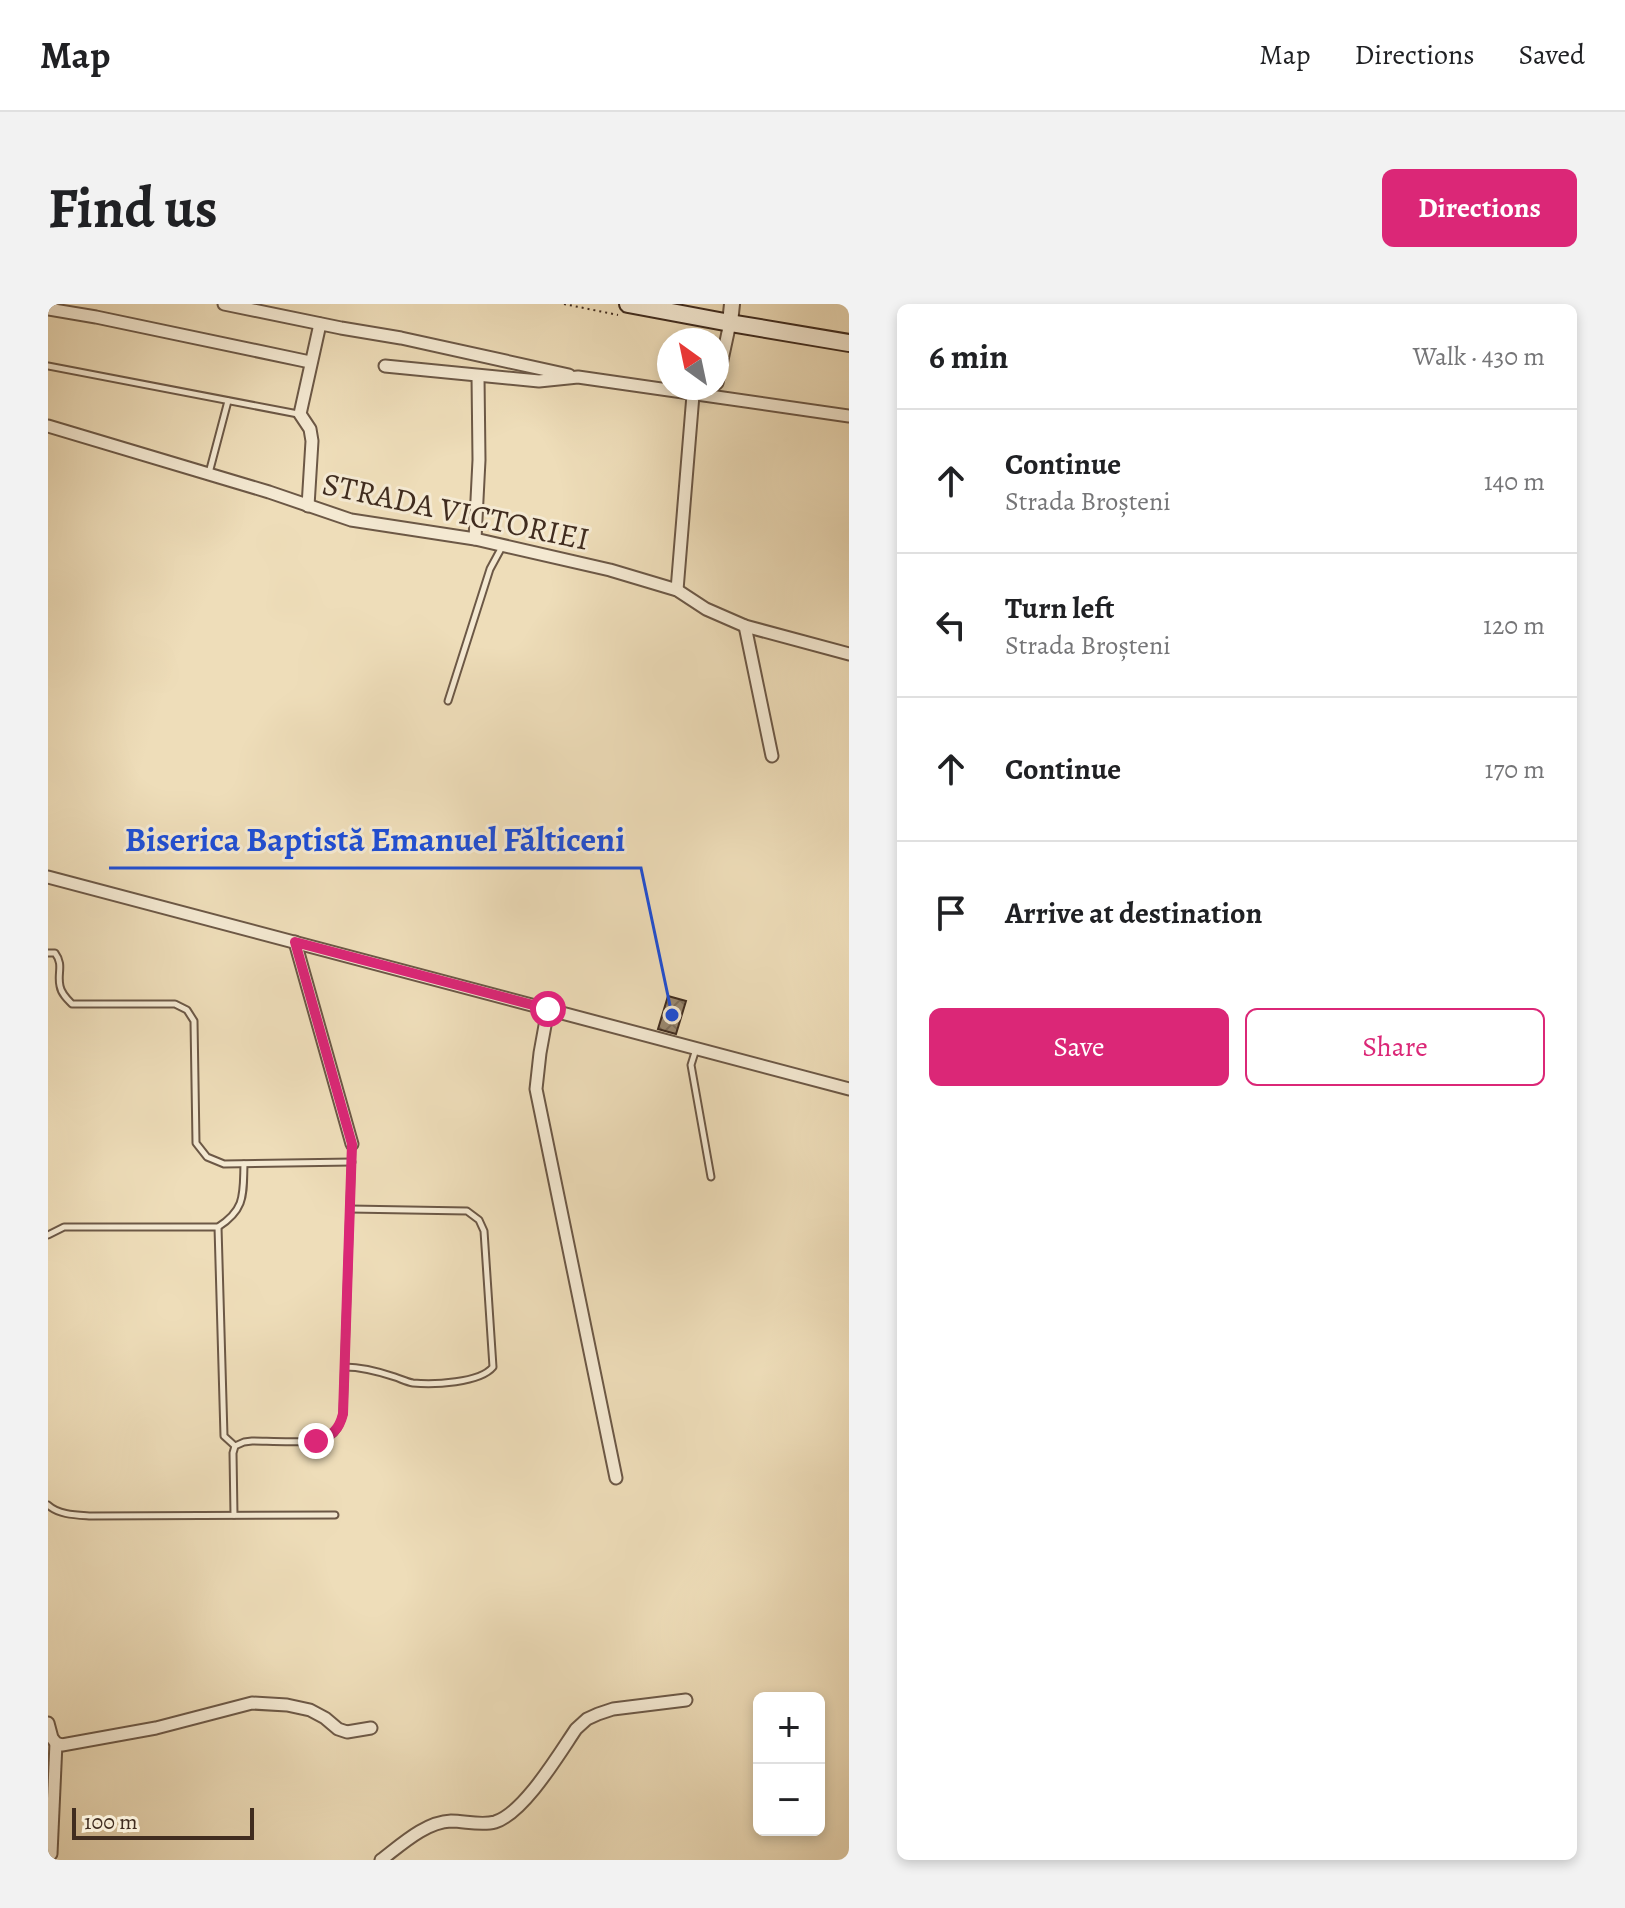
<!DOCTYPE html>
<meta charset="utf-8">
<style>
body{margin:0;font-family:Alegreya,serif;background:#f2f2f2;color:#202124}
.controls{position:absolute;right:24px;bottom:24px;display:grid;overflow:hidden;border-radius:12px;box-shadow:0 4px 12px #0003}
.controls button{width:72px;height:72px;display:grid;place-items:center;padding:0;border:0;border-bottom:2px solid #e0e0e0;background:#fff;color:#202124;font:40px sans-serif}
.compass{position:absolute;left:609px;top:24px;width:72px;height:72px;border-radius:50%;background:#fff;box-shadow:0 4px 12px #0003;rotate:327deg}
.scale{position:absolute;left:24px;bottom:20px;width:182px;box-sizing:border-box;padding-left:8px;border:4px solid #402c1f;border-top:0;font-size:22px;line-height:28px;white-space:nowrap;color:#402c1f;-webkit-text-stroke:6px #f4e9d2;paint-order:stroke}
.stop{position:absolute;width:24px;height:24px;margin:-18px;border:6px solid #db2777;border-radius:50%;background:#fff}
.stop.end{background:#db2777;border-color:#fff;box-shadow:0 2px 8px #0008}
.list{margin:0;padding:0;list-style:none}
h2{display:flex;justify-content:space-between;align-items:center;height:104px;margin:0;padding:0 32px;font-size:34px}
h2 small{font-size:26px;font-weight:400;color:#757577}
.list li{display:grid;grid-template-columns:52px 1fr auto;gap:24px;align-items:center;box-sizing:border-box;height:144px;padding:0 32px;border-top:2px solid #e0e0e0}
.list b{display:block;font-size:30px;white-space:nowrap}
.list p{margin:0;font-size:26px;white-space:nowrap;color:#757577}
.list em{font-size:26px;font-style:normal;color:#757577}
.actions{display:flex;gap:16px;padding:24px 32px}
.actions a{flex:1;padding:18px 0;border:2px solid #db2777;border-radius:12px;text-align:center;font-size:28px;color:#db2777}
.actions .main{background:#db2777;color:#fff}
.icon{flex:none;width:44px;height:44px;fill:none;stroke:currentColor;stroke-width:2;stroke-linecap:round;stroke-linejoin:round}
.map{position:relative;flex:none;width:801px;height:1556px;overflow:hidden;border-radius:12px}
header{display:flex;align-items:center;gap:48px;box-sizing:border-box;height:112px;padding:0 40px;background:#fff;border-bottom:2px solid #e0e0e0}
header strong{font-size:38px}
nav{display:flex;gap:44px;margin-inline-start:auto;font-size:28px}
.intro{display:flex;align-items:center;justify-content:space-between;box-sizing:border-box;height:192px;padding:0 48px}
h1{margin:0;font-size:56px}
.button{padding:20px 36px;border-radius:12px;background:#db2777;color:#fff;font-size:28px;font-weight:700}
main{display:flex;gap:48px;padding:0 48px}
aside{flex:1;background:#fff;border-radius:12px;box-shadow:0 4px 12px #0003}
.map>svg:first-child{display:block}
.building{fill:url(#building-cross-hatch);stroke:#402c1f;stroke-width:2}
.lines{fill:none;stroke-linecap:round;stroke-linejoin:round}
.service-casing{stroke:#6c5846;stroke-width:9}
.minor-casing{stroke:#6c5846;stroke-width:15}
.tertiary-casing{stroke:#6c5846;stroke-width:18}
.secondary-casing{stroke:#402c1f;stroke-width:20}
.path{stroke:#402c1f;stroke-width:2;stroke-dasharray:2 4;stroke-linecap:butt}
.service{stroke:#f4e9d2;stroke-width:5}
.minor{stroke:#f4e9d2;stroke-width:11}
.tertiary{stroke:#f4e9d2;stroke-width:14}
.secondary{stroke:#f4e9d2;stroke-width:16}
.route{stroke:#db2777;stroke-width:10}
.labels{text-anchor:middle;stroke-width:6;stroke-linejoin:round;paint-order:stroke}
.street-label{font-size:32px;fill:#402c1f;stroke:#f4e9d2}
.leader{fill:none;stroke:#1d4ed8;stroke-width:3}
.callout-dot{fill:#1d4ed8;stroke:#f4e9d2;stroke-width:3}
.callout-label{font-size:34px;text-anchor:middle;font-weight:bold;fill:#1d4ed8;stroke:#f4e9d2;stroke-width:6;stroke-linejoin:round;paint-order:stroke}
</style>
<header>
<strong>Map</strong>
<nav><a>Map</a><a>Directions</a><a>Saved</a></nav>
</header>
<div class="intro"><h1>Find us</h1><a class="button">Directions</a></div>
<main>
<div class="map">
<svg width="801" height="1556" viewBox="0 0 801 1556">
<defs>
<pattern id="building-cross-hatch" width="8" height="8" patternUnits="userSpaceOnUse" patternTransform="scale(2)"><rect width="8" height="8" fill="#9a886f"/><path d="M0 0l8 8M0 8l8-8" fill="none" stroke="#7f6f5b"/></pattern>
</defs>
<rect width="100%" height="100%" fill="#eeddb9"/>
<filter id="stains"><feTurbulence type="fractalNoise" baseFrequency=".0025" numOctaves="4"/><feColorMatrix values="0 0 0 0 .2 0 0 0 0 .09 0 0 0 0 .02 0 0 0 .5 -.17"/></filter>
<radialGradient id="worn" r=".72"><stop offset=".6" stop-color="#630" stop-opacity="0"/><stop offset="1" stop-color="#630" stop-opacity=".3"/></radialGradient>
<polygon class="building" points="620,692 638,697 628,730 610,725"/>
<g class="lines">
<defs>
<g id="service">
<polyline points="0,62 250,110"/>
<polyline points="161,169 180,97"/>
<polyline points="400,397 442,265 455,241"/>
<path d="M0,649h7c9,12 2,20 5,33 1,7 7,13 12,18h103l12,6 7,11 2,122 11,14 17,7 128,-2"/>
<polyline points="648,745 643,761 663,873"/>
<polyline points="170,923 176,1132 187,1142"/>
<path d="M0,931l16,-8h154c28,-18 25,-33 26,-63"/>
<path d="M297,1063c16,0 35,5 50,10 6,2 12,5 18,6 20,2 67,0 80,-16l-9,-136 -5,-11 -12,-9 -117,-2"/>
<path d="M0,1201c11,10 28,10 43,11l244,-1"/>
<path d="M186,1211l-1,-62 2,-7 9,-4 8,-1c19,0 64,4 78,-5 8,-5 11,-14 13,-22l9,-270"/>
</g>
<g id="minor">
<polyline points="176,0 293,24 353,34 521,71"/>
<polyline points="0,5 48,13 262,58"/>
<polyline points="337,62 491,77 530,73 801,112"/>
<polyline points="669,79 682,19"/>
<polyline points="0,122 221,188 303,216 427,235 562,266 629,286 658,305 697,322 801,350"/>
<polyline points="260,202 264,137 262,125 252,110 272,20"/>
<polyline points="427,235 431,156 430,72"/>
<polyline points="629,286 645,91"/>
<polyline points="697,322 724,452"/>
<polyline points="0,573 801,785"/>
<polyline points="247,638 304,840"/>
<polyline points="500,705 492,749 488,785 568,1174"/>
<polyline points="0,1419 4,1434 8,1439 14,1441 108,1424 204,1399 239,1401 262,1406 277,1414 290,1425 299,1428 323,1424"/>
<polyline points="3,1550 8,1439"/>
<path d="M333,1556c20,-15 44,-38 70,-39 14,0 30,5 44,1 29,-9 64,-68 81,-93l11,-10 11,-5 15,-5 73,-9"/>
</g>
<polyline id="tertiary" points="682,19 684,0"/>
<polyline id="secondary" points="580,0 682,19 801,39"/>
</defs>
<use href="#service" class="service-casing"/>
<use href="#minor" class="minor-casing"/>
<use href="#tertiary" class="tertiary-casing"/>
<use href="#secondary" class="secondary-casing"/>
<polyline class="path" points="516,0 570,11"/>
<use href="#service" class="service"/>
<use href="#minor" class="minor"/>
<use href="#tertiary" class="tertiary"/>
<use href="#secondary" class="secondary"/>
</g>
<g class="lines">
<path class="route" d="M268,1137c16,-5 23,-11 27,-27l9,-270 -57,-202 253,67"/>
</g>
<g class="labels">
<g class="street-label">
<text transform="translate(408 207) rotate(12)" y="11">STRADA VICTORIEI</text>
</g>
</g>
<path class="leader" d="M624 711L593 564H61"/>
<circle class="callout-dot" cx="624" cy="711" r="8"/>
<g class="callout-label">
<text x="327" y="547">Biserica Baptistă Emanuel Fălticeni</text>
</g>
<rect width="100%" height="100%" filter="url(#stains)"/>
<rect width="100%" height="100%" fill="url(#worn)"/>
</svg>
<div class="controls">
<button>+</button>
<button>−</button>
</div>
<svg class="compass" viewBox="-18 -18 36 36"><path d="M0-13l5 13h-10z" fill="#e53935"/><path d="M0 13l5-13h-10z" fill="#757577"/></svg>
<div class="scale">100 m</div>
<div class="stop" style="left:500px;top:705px"></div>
<div class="stop end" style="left:268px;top:1137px"></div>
</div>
<aside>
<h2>6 min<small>Walk · 430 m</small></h2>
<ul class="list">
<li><svg class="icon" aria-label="ahead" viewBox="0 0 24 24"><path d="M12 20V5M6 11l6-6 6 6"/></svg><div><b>Continue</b><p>Strada Broșteni</p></div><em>140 m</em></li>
<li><svg class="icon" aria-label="left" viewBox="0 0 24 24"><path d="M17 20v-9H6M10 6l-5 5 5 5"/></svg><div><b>Turn left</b><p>Strada Broșteni</p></div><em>120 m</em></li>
<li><svg class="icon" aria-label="ahead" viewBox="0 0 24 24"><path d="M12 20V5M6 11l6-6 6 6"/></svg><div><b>Continue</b></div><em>170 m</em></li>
<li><svg class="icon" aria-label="arrive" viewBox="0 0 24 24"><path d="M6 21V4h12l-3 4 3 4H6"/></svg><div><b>Arrive at destination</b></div></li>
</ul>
<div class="actions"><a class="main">Save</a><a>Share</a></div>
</aside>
</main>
